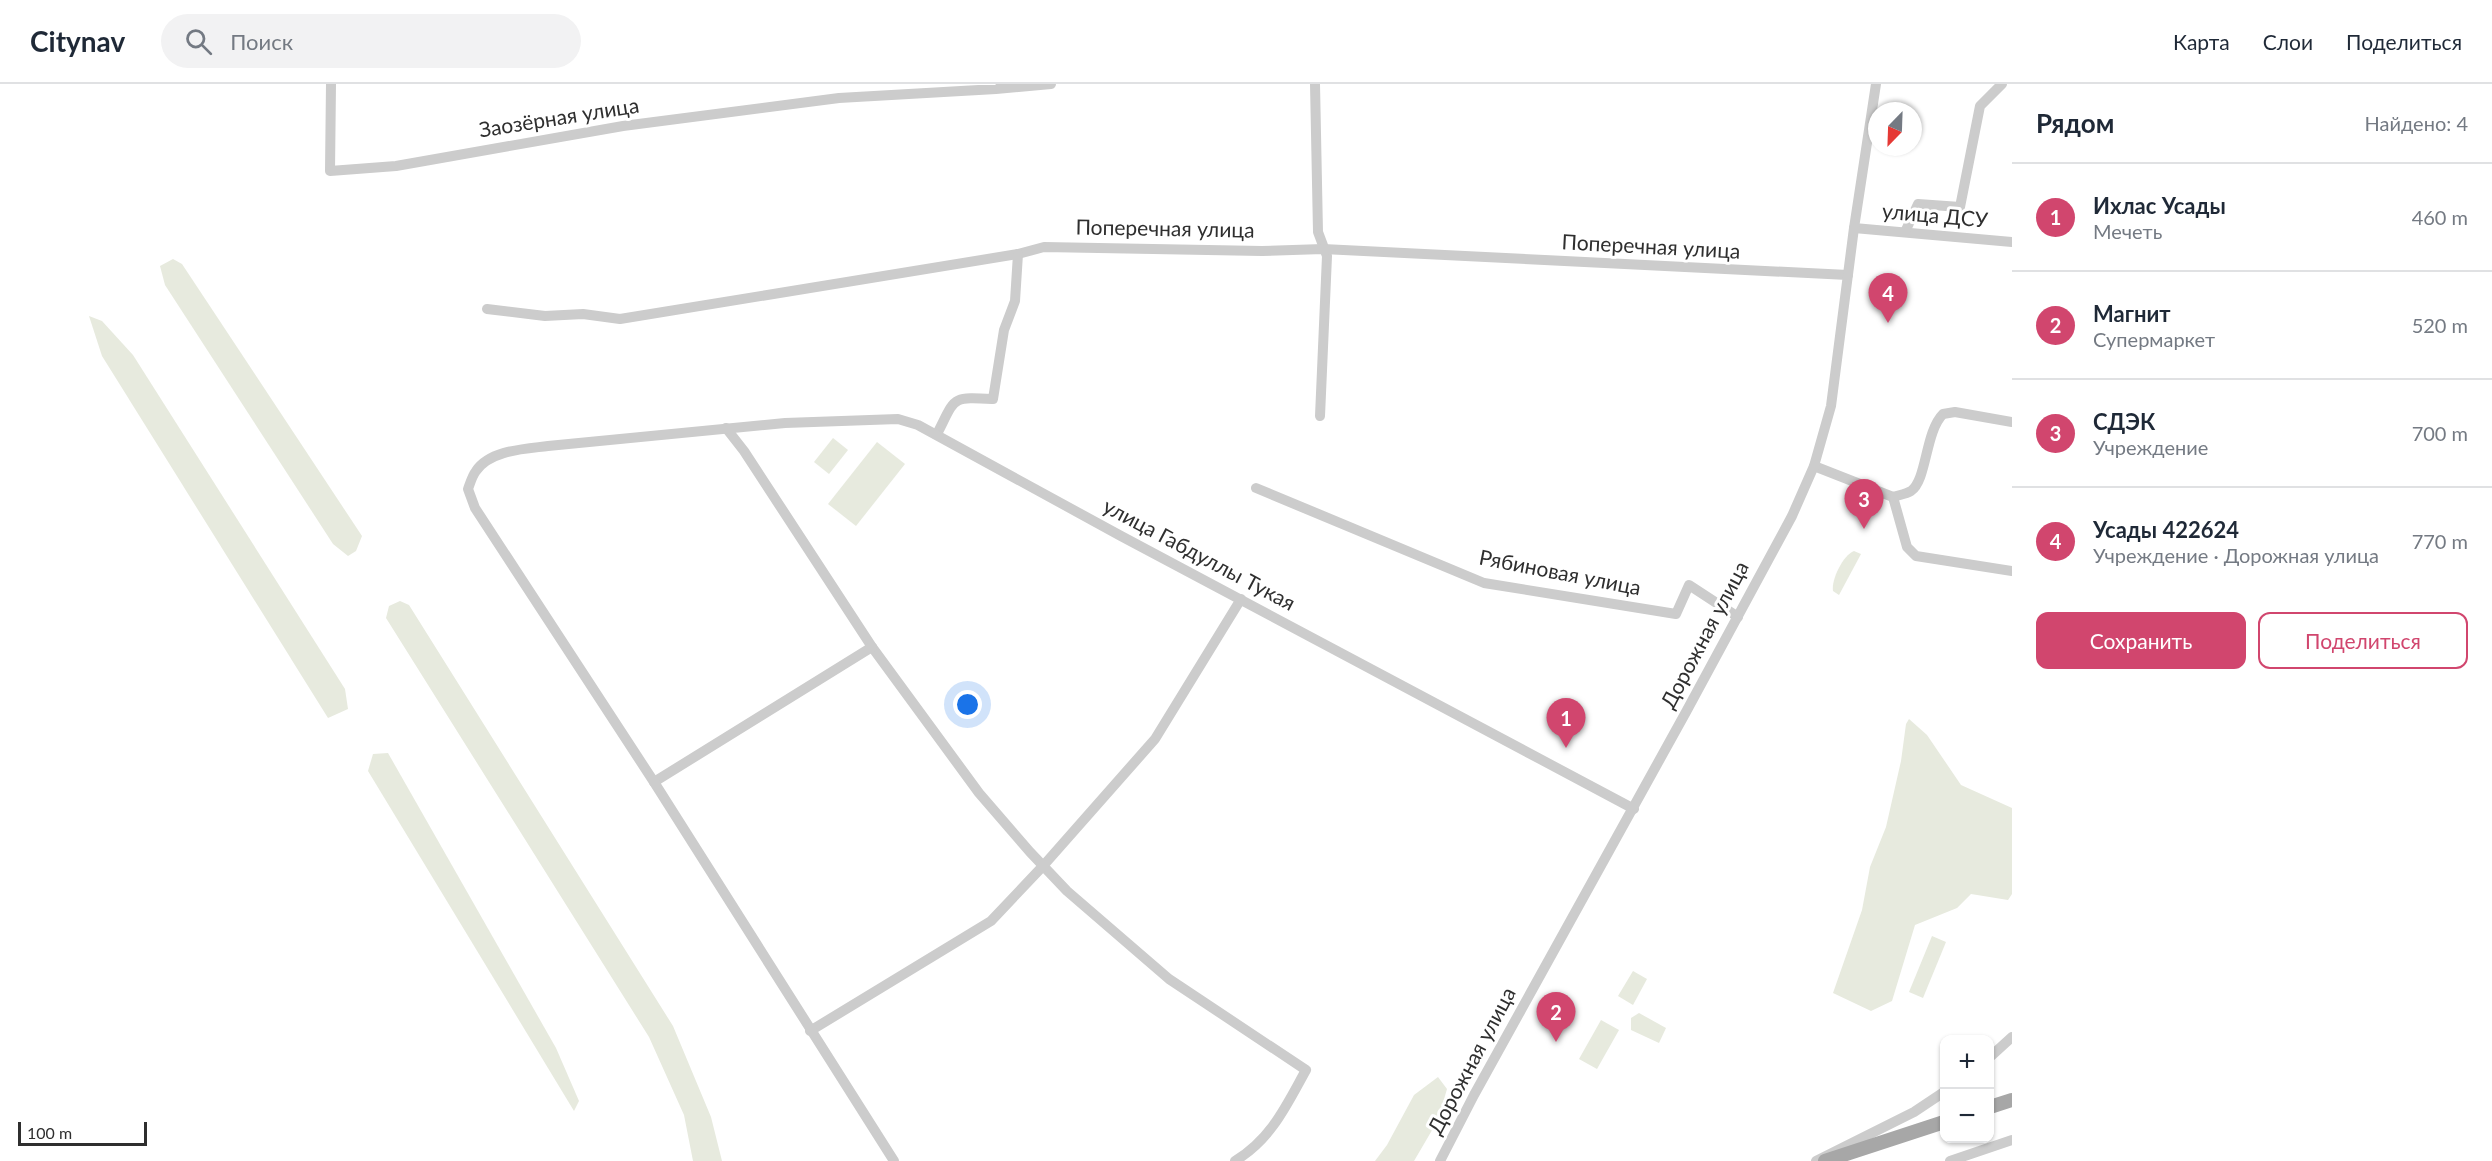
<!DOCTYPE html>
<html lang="ru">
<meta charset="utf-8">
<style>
body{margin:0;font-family:Lato,sans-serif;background:#f2f2f3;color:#1f2937}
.controls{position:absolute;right:18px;bottom:18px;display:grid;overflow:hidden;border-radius:12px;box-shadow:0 2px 4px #0004}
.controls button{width:54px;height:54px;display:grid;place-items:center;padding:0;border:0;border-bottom:2px solid #e0e1e3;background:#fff;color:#1f2937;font:30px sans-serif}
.compass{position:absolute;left:1868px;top:18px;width:54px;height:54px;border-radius:50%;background:#fff;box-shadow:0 2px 4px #0004;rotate:203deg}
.scale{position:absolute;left:18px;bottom:15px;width:129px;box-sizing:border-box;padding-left:6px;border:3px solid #2f2f2f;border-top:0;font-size:16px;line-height:21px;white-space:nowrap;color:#2f2f2f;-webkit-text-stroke:4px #fff;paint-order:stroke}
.you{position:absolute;left:968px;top:621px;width:21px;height:21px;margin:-15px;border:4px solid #fff;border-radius:50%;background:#1a73e8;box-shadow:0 0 0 9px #1a73e833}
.badge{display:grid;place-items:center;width:39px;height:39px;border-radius:50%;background:#d1466e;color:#fff;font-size:20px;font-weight:700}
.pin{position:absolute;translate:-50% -50px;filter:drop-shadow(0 2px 3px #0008)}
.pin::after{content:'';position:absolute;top:32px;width:21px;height:18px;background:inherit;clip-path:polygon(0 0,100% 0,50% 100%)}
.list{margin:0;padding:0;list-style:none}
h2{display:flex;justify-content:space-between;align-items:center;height:78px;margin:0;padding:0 24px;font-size:26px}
h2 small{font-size:20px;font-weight:400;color:#747a83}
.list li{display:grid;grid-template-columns:39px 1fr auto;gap:18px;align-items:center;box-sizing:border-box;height:108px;padding:0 24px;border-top:2px solid #e0e1e3}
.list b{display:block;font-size:22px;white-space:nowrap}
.list p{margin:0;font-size:20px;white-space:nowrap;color:#747a83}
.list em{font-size:20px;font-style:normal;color:#747a83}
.actions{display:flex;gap:12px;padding:18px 24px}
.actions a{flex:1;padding:14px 0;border:2px solid #d1466e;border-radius:12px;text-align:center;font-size:21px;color:#d1466e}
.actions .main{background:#d1466e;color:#fff}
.icon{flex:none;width:33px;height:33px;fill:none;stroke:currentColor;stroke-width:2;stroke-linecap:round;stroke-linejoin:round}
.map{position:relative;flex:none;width:2012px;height:1077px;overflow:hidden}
header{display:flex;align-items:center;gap:36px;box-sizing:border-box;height:84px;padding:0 30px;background:#fff;border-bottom:2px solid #e0e1e3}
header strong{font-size:28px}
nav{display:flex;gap:33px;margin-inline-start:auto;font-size:21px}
.search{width:420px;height:54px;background:#f2f2f3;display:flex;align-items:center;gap:15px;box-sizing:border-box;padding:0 21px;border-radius:33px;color:#747a83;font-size:22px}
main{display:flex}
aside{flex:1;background:#fff}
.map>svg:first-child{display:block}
.green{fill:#e7eade}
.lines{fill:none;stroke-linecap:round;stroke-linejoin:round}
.minor{stroke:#ccc;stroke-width:10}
.major{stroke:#a7a7a7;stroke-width:14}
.labels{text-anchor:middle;stroke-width:6;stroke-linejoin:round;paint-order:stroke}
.street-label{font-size:21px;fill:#2f2f2f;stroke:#fff}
</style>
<header>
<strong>Citynav</strong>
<div class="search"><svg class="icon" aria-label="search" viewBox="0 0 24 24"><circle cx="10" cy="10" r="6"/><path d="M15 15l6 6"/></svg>Поиск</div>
<nav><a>Карта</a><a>Слои</a><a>Поделиться</a></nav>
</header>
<main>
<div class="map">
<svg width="2012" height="1077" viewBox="0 0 2012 1077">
<rect width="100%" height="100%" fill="#fff"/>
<g class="green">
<polygon points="173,175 182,180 362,452 356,467 348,472 333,460 165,201 160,182"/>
<polygon points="89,232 102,237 133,271 345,605 348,625 328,634 102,272"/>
<polygon points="833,354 848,366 829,390 814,378"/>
<polygon points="877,358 905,380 856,442 828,420"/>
<path d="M1854,467l7,3 -22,41 -6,-4c-2,-11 10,-36 21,-40z"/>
<polygon points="400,517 409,521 673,942 711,1033 722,1077 693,1077 684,1031 649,953 386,534 389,522"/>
<polygon points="1909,635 1927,651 1961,701 2012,724 2012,810 2008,816 1971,810 1957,824 1915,841 1892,917 1871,927 1833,909 1862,826 1870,783 1886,743 1901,677 1906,640"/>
<polygon points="388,669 556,964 579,1017 574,1027 368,687 373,670"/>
<polygon points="1932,852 1946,858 1923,914 1909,908"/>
<polygon points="1633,887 1647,895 1633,921 1618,912"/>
<polygon points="1639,929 1666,944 1659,959 1631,946 1631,934"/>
<polygon points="1601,936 1619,946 1597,985 1579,975"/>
<polygon points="1438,993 1447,1005 1438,1036 1414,1077 1375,1077 1387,1061 1414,1011"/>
</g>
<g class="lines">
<g class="minor">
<polyline points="331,0 330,87 396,82 623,42 839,14 996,5 1051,0"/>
<polyline points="1315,0 1318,148 1327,172 1320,332"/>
<polyline points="1854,144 2012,158"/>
<polyline points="1905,148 1918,120 1960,123 1980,22 2002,0"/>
<polyline points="487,225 545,232 583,230 620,235 1018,170 1044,163 1262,167 1323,165 1848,191"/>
<path d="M726,344l18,23 128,196 107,146 51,59 37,39 102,88 137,91c-20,36 -34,68 -71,91"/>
<path d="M937,350c19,-37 13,-37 56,-35l11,-69 11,-29 3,-47"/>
<polyline points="1814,382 1893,413 1907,463 1916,472 2012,487"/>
<polyline points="1256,404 1484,499 1676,530 1689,501 1738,533"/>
<path d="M1893,413c6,-2 13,-3 18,-6 16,-11 14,-59 32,-77l12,-2 57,10"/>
<polyline points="654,698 872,563"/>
<polyline points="810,947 991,837 1043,782 1155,655 1241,515"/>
<polyline points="1990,973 2012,953"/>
<path d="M894,1077l-240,-379 -179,-274 -7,-19c2,-5 4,-13 8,-18 14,-21 49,-22 72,-25l237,-23 113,-4 20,6 203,111 513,273"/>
<polyline points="1440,1077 1474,1011 1686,628 1792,432 1814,382 1831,322 1854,144 1876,0"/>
<polyline points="1816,1077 1914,1028 1944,1008"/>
<polyline points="1950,1077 2012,1056"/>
</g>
<g class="major">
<polyline points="1990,1023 2012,1016"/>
<polyline points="1825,1077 1944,1038"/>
</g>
</g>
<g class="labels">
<g class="street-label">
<text transform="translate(559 34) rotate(-9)" y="7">Заозёрная улица</text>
<text transform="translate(1935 132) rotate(5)" y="7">улица ДСУ</text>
<text transform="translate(1165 145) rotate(1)" y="7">Поперечная улица</text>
<text transform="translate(1651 163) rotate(3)" y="7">Поперечная улица</text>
<text transform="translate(1199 471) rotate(28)" y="7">улица Габдуллы Тукая</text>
<text transform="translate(1560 489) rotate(11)" y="7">Рябиновая улица</text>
<text transform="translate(1705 551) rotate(-62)" y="7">Дорожная улица</text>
<text transform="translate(1472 977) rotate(-62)" y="7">Дорожная улица</text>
</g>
</g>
</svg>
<div class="controls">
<button>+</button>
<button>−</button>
</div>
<svg class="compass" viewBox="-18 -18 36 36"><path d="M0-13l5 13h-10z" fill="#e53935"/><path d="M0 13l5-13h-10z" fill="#747a83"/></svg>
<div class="scale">100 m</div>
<div class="you"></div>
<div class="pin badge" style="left:1566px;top:664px">1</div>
<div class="pin badge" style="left:1556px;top:958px">2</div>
<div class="pin badge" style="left:1864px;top:445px">3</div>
<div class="pin badge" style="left:1888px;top:239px">4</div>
</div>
<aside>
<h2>Рядом<small>Найдено: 4</small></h2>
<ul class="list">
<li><span class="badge">1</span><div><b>Ихлас Усады</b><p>Мечеть</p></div><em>460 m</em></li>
<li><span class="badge">2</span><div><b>Магнит</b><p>Супермаркет</p></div><em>520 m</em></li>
<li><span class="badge">3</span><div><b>СДЭК</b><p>Учреждение</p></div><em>700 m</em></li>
<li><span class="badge">4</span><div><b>Усады 422624</b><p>Учреждение · Дорожная улица</p></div><em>770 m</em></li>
</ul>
<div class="actions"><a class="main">Сохранить</a><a>Поделиться</a></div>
</aside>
</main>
